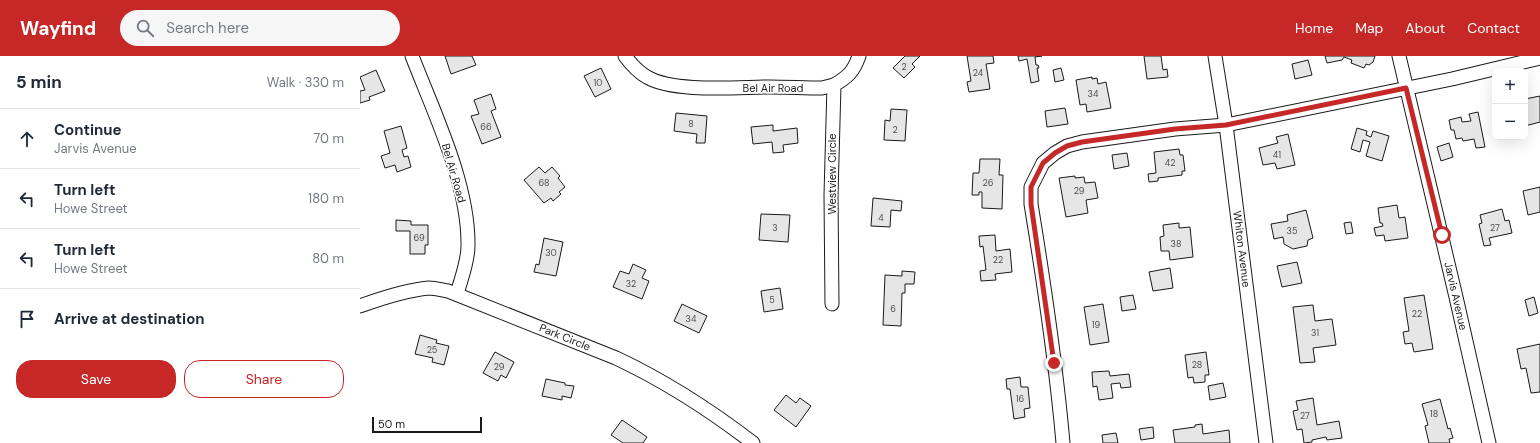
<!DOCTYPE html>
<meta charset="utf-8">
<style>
body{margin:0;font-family:"DM Sans",sans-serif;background:#f6f6f7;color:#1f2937}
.controls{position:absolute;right:12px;top:12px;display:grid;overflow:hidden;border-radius:8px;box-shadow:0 4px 16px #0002}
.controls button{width:36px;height:36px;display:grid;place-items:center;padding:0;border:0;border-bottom:1px solid #e0e1e3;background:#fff;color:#1f2937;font:20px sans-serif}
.scale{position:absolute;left:12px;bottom:10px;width:110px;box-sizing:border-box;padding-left:4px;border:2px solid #1a1a1a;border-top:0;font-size:11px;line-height:14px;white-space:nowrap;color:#1a1a1a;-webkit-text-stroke:3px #fff;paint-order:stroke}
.stop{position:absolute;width:12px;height:12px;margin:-9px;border:3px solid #c62828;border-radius:50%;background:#fff}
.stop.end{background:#c62828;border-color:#fff;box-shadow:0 1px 4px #0008}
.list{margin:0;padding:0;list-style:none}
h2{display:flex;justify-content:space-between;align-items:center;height:52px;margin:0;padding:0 16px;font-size:17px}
h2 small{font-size:13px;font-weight:400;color:#747a83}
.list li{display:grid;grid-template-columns:26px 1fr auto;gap:12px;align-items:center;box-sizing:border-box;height:60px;padding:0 16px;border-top:1px solid #e0e1e3}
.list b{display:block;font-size:15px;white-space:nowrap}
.list p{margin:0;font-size:13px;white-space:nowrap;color:#747a83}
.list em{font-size:13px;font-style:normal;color:#747a83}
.actions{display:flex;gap:8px;padding:12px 16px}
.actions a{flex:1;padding:9px 0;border:1px solid #c62828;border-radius:16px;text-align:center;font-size:14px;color:#c62828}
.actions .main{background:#c62828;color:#fff}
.icon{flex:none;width:22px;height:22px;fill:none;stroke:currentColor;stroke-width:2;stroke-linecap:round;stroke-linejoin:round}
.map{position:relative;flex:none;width:1180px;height:387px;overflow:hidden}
header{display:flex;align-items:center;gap:24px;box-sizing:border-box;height:56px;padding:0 20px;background:#c62828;color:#fff}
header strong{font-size:19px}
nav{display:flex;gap:22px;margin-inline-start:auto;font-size:14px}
.search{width:280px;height:36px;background:#f6f6f7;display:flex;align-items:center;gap:10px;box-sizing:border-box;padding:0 14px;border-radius:22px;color:#747a83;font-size:15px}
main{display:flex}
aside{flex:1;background:#fff}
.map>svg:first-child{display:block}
.building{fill:#e6e6e6;stroke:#1a1a1a}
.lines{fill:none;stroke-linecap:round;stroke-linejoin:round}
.street-casing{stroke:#1a1a1a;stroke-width:15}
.street{stroke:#fff;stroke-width:13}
.route{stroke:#c62828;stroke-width:5}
.labels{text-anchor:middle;stroke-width:3;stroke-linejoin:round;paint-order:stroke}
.number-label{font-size:9px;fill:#4d4d4d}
.street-label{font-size:11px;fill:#1a1a1a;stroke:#fff}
</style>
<header>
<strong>Wayfind</strong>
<div class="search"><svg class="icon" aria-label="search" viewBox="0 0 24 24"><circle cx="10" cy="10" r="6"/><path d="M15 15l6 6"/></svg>Search here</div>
<nav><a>Home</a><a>Map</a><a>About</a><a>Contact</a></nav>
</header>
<main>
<aside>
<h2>5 min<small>Walk · 330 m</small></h2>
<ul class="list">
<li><svg class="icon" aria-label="ahead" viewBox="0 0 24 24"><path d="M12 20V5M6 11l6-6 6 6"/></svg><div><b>Continue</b><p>Jarvis Avenue</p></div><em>70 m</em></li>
<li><svg class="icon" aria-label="left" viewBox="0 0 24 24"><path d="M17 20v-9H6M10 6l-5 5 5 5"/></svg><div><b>Turn left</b><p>Howe Street</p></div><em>180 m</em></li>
<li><svg class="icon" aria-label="left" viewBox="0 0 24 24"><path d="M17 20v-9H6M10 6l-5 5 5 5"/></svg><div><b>Turn left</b><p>Howe Street</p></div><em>80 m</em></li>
<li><svg class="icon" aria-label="arrive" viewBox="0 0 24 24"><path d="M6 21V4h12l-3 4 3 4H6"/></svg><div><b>Arrive at destination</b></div></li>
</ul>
<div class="actions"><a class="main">Save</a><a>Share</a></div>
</aside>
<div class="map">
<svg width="1180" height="387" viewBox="0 0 1180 387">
<rect width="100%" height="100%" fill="#fff"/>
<g class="building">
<polygon points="85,0 112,0 116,9 91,18"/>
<polygon points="545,0 560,0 552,8 555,11 544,22 533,12"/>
<polygon points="607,0 633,0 634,7 626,8 630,33 609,36 607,26 611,25"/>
<polygon points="658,0 682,0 675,1 676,9 678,9 679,12 677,12 679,25 671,27 667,3 659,5"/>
<polygon points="784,0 801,0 803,14 807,13 808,21 787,23"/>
<polygon points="965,0 1015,0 1013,6 1009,9 1006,8 1004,12 991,7 992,4 984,1 982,4 967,7"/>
<polygon points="948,4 952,19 935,23 932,8"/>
<polygon points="241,12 251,33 235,41 224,20"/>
<polygon points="701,12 704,24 695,26 693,14"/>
<polygon points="16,14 25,35 9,41 10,44 0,47 0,35 5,34 0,21"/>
<polygon points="732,21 732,23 737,22 738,28 746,26 751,52 727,56 726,48 720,49 716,24"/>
<polygon points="131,38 136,53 131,55 141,81 122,88 111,60 119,58 114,44"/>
<polygon points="1180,40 1180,66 1165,70 1165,43"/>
<polygon points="705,52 708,68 687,71 685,55"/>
<polygon points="531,53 547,54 545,85 524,84 525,64 530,65"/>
<polygon points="1118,56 1125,91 1116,92 1114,83 1103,85 1102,82 1096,83 1094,74 1091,74 1089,64 1101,61 1102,66 1111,65 1109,58"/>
<polygon points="316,57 347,60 345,87 336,87 337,78 314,75"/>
<polygon points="413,69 413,75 437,72 438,87 423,89 424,96 413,97 412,86 393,88 391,71"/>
<polygon points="41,70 47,92 42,94 44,101 48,100 51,111 37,116 35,109 25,112 21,100 30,97 24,75"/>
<polygon points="997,72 1007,75 1006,79 1011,81 1013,75 1029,80 1022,105 1006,100 1010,86 1003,84 1000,96 991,93"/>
<polygon points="928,78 935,109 917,113 915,107 903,109 899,92 918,87 916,81"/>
<polygon points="1089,87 1093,101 1081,105 1077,91"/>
<polygon points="819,93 820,99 823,99 825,115 822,115 822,119 798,122 798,125 789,126 788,118 796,117 794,96"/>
<polygon points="767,97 769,110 754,113 752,99"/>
<polygon points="620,103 640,103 639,119 643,119 642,153 622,152 622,136 619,136 619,139 612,139 613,117 619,117"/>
<polygon points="179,111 185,117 192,111 200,120 198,122 205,131 199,136 201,138 193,145 191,142 184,147 164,124"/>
<polygon points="715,120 715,122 724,121 725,127 735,126 738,142 726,144 728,157 706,161 699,122"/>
<polygon points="1180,131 1180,156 1168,159 1163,135"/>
<polygon points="513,142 542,145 541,155 531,154 530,171 511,170"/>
<polygon points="1037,149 1039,162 1045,161 1048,182 1025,185 1024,179 1016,180 1014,172 1023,170 1022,167 1020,167 1018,152"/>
<polygon points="1142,153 1145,165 1149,164 1152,177 1129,182 1131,189 1124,190 1119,168 1122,167 1120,159"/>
<polygon points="946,154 953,182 948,184 947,190 933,193 924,188 923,181 914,183 911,168 928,165 927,159"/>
<polygon points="401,158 430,159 428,186 399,184"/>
<polygon points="36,164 51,165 51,169 68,169 68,189 65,189 65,198 50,198 50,175 36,175"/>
<polygon points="991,166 993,177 986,178 984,167"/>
<polygon points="819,167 819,172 830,171 833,201 810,204 809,195 801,195 800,181 804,180 803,169"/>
<polygon points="635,179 636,195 650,193 652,216 635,218 636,224 621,225 620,215 626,214 623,190 620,191 619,180"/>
<polygon points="184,182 203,186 196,220 174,216 176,208 179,209"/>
<polygon points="937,206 942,227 922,231 917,210"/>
<polygon points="273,208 286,214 282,222 289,225 282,243 253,231 260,215 269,218"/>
<polygon points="810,212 813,232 793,235 789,216"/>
<polygon points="542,215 555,216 554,228 545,228 545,237 542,237 541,270 523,269 525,219 542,220"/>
<polygon points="420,232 423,253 404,256 401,235"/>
<polygon points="773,239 776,253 762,255 760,241"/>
<polygon points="1064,239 1073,293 1054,296 1052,287 1045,288 1043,276 1049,275 1044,242"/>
<polygon points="1174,241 1178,257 1169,260 1165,244"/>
<polygon points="322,248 347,260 339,277 314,265"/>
<polygon points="743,248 749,286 730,289 724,251"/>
<polygon points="953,249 955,265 972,263 976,289 953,292 955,306 940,307 933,251"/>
<polygon points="60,279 77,284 76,287 89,290 84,309 72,306 73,302 55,298"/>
<polygon points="1180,288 1180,336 1171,337 1166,312 1161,313 1157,293"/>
<polygon points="135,296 154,306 146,322 141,319 138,325 123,317"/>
<polygon points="846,296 849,319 845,319 845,326 834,327 833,321 828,322 825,299"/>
<polygon points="749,315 750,320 769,318 771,331 761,332 760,327 751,328 753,342 739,344 737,330 733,331 732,316"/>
<polygon points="660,321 661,331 668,331 670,352 664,353 665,361 654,363 650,333 647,333 646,323"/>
<polygon points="186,323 205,327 205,329 214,330 211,342 202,340 202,344 182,340"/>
<polygon points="863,327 866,341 850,344 848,330"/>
<polygon points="426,339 436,347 440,342 451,350 436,371 414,354"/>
<polygon points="953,342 957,369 979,365 982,382 967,384 966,381 952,384 952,386 944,387 942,373 937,374 933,355 938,354 936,345"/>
<polygon points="1080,343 1088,373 1090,372 1093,382 1089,383 1090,387 1069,387 1065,370 1068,369 1062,348"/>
<polygon points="262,364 287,381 283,387 263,387 251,379"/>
<polygon points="842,368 843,378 869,374 870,387 815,387 813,374 835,371 835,369"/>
<polygon points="793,371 794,382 781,384 779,373"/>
<polygon points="756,377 758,387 743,387 742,379"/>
</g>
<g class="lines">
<defs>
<g id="street">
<path d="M52,0c22,57 57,128 56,190 0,16 -7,33 -11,48"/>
<path d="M265,0c6,8 13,16 22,21 27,16 91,10 123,10 17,0 35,1 52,1l12,-3"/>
<polyline points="855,0 866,69 906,387"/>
<polyline points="1039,0 1096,241 1129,387"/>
<path d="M472,248l-1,-109 3,-110c14,-8 20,-14 25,-29"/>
<path d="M0,250c22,-8 46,-16 69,-18 6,0 13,2 19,3l168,67c49,23 94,52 137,85"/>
<path d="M703,387c-7,-80 -19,-160 -32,-239v-17l12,-24 12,-10 12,-7 15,-4 93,-13 51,-4 226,-46 88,-21"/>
</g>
</defs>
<use href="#street" class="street-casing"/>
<use href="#street" class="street"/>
</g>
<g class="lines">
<polyline class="route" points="694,307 671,148 671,131 683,107 695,97 707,90 722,86 815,73 866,69 1046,32 1082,179"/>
</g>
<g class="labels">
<g class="number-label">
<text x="544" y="14">2</text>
<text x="618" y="20">24</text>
<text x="238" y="30">10</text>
<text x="733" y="41">34</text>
<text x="331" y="71">8</text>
<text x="126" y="74">66</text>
<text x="535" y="77">2</text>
<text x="917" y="102">41</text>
<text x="810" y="110">42</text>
<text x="184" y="130">68</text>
<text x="628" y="130">26</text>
<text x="719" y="138">29</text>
<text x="521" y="165">4</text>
<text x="415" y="175">3</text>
<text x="1135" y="175">27</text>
<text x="932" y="178">35</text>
<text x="59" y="185">69</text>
<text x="816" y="191">38</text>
<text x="191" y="200">30</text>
<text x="638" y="207">22</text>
<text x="271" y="231">32</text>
<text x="412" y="247">5</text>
<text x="533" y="256">6</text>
<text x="1057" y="261">22</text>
<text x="331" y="266">34</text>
<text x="736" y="272">19</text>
<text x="955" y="280">31</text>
<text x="72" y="297">25</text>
<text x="837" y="312">28</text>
<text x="139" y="314">29</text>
<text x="660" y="346">16</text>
<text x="1074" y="361">18</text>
<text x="945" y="363">27</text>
</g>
<g class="street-label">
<text x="413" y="36">Bel Air Road</text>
<text transform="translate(94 117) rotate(74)" y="4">Bel Air Road</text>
<text transform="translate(472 118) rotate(-90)" y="4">Westview Circle</text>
<text transform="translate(882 193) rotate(83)" y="4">Whiton Avenue</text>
<text transform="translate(1096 240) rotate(77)" y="4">Jarvis Avenue</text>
<text transform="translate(205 281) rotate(22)" y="4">Park Circle</text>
</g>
</g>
</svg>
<div class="controls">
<button>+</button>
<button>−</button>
</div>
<div class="scale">50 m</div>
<div class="stop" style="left:1082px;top:179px"></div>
<div class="stop end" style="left:694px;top:307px"></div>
</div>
</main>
